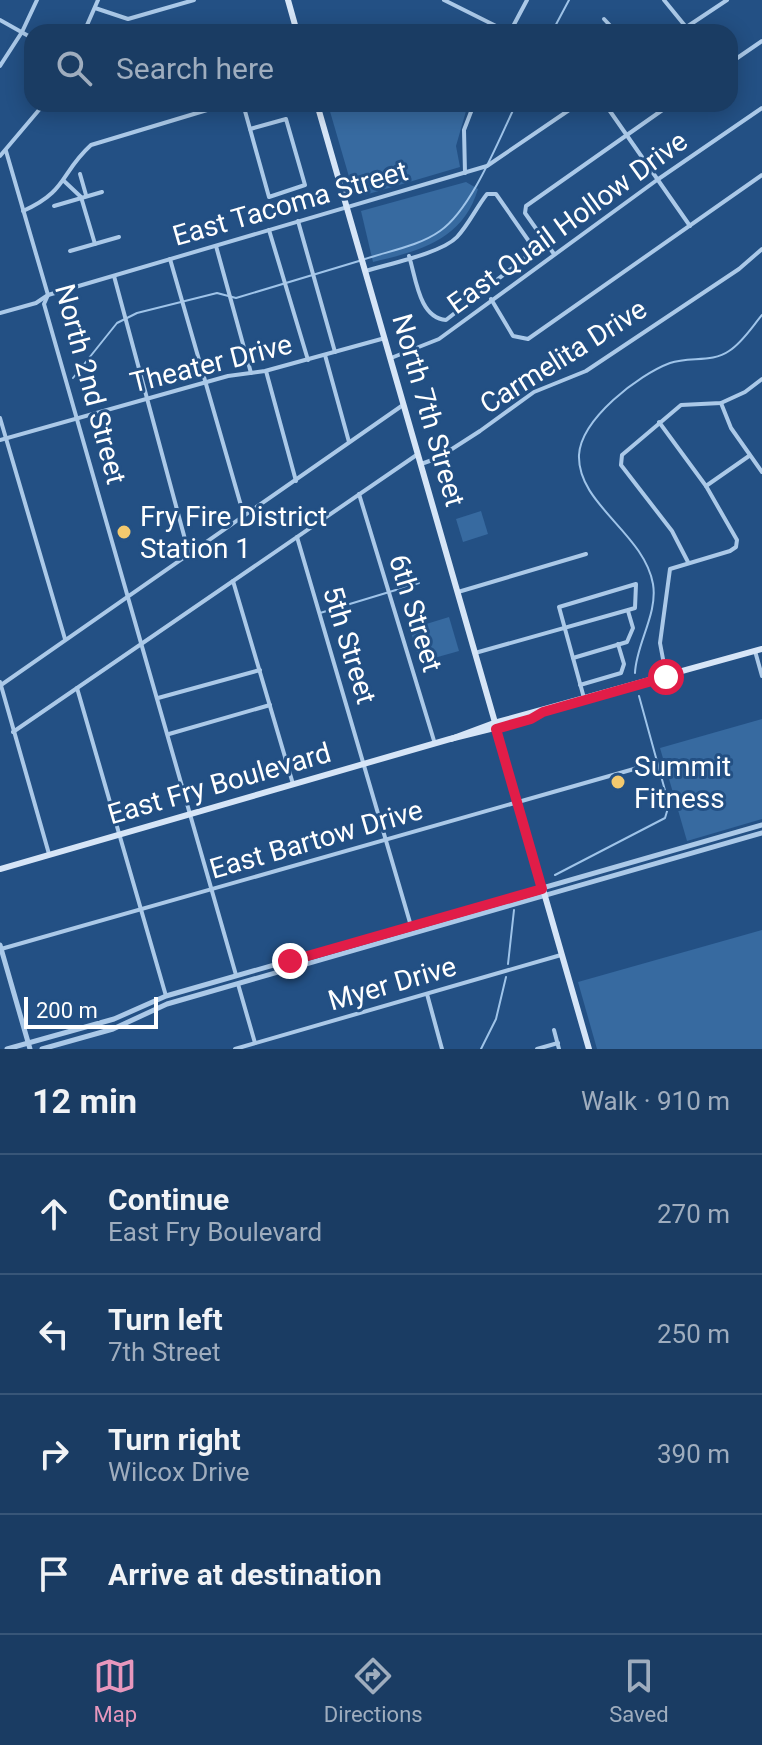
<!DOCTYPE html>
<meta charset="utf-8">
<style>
body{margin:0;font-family:Roboto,sans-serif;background:#27476c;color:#f1f3f6}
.scale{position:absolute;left:24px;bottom:20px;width:134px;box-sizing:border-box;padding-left:8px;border:4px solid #fff;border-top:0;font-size:22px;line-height:28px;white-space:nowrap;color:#fff;-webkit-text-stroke:6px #235084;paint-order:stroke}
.stop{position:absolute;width:24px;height:24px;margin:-18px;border:6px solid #e11d48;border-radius:50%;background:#fff}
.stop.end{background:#e11d48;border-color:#fff;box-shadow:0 2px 8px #0008}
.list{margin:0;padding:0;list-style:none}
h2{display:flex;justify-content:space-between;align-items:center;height:104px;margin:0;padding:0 32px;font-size:34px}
h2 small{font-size:26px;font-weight:400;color:#9fadbe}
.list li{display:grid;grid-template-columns:52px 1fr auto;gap:24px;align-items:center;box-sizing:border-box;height:120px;padding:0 32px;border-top:2px solid #385678}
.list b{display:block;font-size:30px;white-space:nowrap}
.list p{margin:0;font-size:26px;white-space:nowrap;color:#9fadbe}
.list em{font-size:26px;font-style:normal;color:#9fadbe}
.icon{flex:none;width:44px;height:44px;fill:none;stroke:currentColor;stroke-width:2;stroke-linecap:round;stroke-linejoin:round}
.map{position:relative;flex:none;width:762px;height:1049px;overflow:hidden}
.search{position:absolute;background:#1a3c63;box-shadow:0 4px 20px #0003;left:24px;right:24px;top:24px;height:88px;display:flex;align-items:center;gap:20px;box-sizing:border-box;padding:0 28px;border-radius:24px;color:#9fadbe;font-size:30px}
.sheet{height:584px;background:#1a3c63}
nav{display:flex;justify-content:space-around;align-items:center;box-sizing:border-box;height:112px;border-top:2px solid #385678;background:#1a3c63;font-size:22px;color:#9fadbe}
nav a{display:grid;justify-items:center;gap:4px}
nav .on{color:#e797bd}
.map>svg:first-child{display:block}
.green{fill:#376aa0}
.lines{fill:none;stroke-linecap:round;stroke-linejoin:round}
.stream{stroke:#9fc4e9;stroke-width:2}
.minor{stroke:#abc9e8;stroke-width:4}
.tertiary{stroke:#abc9e8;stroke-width:5}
.secondary{stroke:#d6e5f7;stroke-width:6}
.route{stroke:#e11d48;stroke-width:10}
.poi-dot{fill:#f3c96e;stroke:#235084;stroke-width:3}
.labels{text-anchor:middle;stroke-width:6;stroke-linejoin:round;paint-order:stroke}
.street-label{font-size:28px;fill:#fff;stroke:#235084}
.poi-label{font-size:28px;fill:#fff;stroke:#235084;text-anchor:start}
</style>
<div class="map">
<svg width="762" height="1049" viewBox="0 0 762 1049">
<rect width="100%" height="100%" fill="#235084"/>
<g class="green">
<polygon points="345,104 468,104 456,146 460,167 365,195 352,187 329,108"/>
<path d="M466,182l12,7c-15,51 -59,62 -105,73l-12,-51z"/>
<polygon points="481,511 488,534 463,542 456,519"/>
<polygon points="449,617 459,651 420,662 410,629"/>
<polygon points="762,719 762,819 687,841 660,748"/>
<polygon points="762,930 762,1049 597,1049 578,982"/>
</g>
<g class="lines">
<g class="stream">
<polyline points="552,32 569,0"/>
<path d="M365,259c24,-8 54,-13 75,-28 32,-22 59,-92 76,-127"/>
<polyline points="73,378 117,323 137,313 217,293 236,298 359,261"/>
<polyline points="320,613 419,583"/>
<path d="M635,673c1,-29 23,-59 18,-89 -9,-51 -76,-80 -74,-129 2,-36 59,-80 91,-92 19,-7 42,0 59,-12 13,-8 23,-24 33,-36"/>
<polyline points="555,875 665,818 668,808 666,794 639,696"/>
<polyline points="508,964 514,910"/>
<polyline points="481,1049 496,1019 506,977"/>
</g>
<g class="minor">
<polyline points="444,0 508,32"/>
<polyline points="664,0 686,27"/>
<polyline points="95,8 128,19 194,0"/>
<polyline points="604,19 616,32"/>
<polyline points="0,20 32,38"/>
<polyline points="84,32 98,0"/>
<polyline points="286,32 296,29"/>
<polyline points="510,32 527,0"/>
<polyline points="679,32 727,0"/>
<polyline points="730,63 762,41"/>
<polyline points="0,66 22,32 37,0"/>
<polyline points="243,104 250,129"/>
<polyline points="605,104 690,226"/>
<polygon points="286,119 305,185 269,197 250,129"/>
<polyline points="6,151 48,295 44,304 236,975"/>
<polyline points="0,156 44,104"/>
<polyline points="465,173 464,130 474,104"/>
<polyline points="80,174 86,195"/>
<polyline points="64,181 81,197 95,244"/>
<polyline points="54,206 102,192"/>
<path d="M23,211c45,-20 37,-38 68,-66l136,-41"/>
<polyline points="298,221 335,352"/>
<polyline points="269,230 308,360"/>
<polyline points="216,246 251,373"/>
<polyline points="70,251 119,237"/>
<polyline points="554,254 525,213 526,206 671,104"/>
<polyline points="170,259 244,516"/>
<path d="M366,271c22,-7 76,-18 91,-34 12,-13 19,-29 30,-43h9l39,56 -89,70c-27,-2 -30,-42 -37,-64"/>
<polyline points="114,276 189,554"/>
<polyline points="491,299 513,336 528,339 762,175"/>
<polyline points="0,313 36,303 48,295 487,166 578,104"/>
<polyline points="325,355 349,442"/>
<polyline points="391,358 439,339 657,180 762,108"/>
<polyline points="266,371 296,481"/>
<polyline points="721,403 731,428 762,472"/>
<polyline points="0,418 65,639"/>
<polyline points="659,422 706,486 737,540 736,547 730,551 670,569 660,643 666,675"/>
<polyline points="0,440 228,376 265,371 385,338"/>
<polyline points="421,464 438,458 480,431 534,392 586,371 739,269 762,249"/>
<polyline points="706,486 749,456"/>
<polyline points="359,494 435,744"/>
<polyline points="297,537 411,926"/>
<polyline points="688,562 672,531 621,465 622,455 681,405 721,403 745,392 762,379"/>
<polyline points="233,581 293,784"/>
<polyline points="458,592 586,554"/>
<polyline points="755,651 762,676"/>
<path d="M475,653l153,-43 7,-2 1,-24 -77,23c8,30 17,61 25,91"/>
<polyline points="573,658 627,642 633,628 628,611"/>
<polyline points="0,682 49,854"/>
<polyline points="1,685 403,405"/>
<polyline points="580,685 621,673 624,664 618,644"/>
<polyline points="77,688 166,996"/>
<polyline points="158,698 260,670"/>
<polyline points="13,732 418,454"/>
<polyline points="169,734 270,705"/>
<polyline points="1,949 641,767"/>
<polyline points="238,984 255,1043"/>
<polyline points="427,994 442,1049"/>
<polyline points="554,1030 559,1049"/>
<polyline points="235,1049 561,955"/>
<polyline points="537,1049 558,1043"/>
</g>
<g class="tertiary">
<polyline points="0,945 30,1049"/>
<polyline points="7,1049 114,1019 166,996 762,825"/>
<polyline points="42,1049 113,1029 167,1004 762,833"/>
</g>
<g class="secondary">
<polyline points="288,0 297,32"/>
<polyline points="317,104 589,1049"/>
<polyline points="451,739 494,723 762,649"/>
<polyline points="0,869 450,739 531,719 543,712"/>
</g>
</g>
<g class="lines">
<polyline class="route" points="290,961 542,889 496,729 531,719 543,712 666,677"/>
</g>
<g class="poi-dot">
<circle cx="124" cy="532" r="8"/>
<circle cx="618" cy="782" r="8"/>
</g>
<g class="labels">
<g class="street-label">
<text transform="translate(290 203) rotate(-16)" y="10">East Tacoma Street</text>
<text transform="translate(567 222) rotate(-36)" y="10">East Quail Hollow Drive</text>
<text transform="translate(563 356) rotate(-32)" y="10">Carmelita Drive</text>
<text transform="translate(211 363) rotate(-14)" y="10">Theater Drive</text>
<text transform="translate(91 384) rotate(75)" y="10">North 2nd Street</text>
<text transform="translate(429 410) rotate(74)" y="10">North 7th Street</text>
<text transform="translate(416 613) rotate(73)" y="10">6th Street</text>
<text transform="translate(350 645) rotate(73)" y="10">5th Street</text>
<text transform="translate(219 783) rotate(-16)" y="10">East Fry Boulevard</text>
<text transform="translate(316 839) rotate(-16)" y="10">East Bartow Drive</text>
<text transform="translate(392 983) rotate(-16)" y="10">Myer Drive</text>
</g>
<g class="poi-label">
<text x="140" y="526">Fry Fire District<tspan x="140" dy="32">Station 1</tspan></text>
<text x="634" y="776">Summit<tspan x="634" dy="32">Fitness</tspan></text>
</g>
</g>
</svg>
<div class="scale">200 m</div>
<div class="stop" style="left:666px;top:677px"></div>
<div class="stop end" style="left:290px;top:961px"></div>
<div class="search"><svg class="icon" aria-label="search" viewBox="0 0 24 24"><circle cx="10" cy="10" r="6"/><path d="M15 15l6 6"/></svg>Search here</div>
</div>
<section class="sheet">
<h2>12 min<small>Walk · 910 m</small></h2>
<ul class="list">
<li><svg class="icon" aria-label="ahead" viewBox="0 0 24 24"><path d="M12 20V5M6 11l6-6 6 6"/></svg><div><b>Continue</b><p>East Fry Boulevard</p></div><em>270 m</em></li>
<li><svg class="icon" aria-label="left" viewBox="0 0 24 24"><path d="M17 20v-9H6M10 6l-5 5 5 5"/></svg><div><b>Turn left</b><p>7th Street</p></div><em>250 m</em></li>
<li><svg class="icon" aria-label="right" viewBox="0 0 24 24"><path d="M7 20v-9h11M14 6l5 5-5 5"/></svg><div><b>Turn right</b><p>Wilcox Drive</p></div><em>390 m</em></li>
<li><svg class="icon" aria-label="arrive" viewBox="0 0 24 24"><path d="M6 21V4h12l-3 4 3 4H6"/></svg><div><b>Arrive at destination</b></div></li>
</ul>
</section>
<nav>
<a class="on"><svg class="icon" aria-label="map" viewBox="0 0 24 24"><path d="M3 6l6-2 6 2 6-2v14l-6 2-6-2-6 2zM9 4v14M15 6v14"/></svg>Map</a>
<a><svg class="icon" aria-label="directions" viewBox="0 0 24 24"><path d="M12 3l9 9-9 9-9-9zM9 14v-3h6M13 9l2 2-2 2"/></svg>Directions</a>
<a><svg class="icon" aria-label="saved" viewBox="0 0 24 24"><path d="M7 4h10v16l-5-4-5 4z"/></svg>Saved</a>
</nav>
